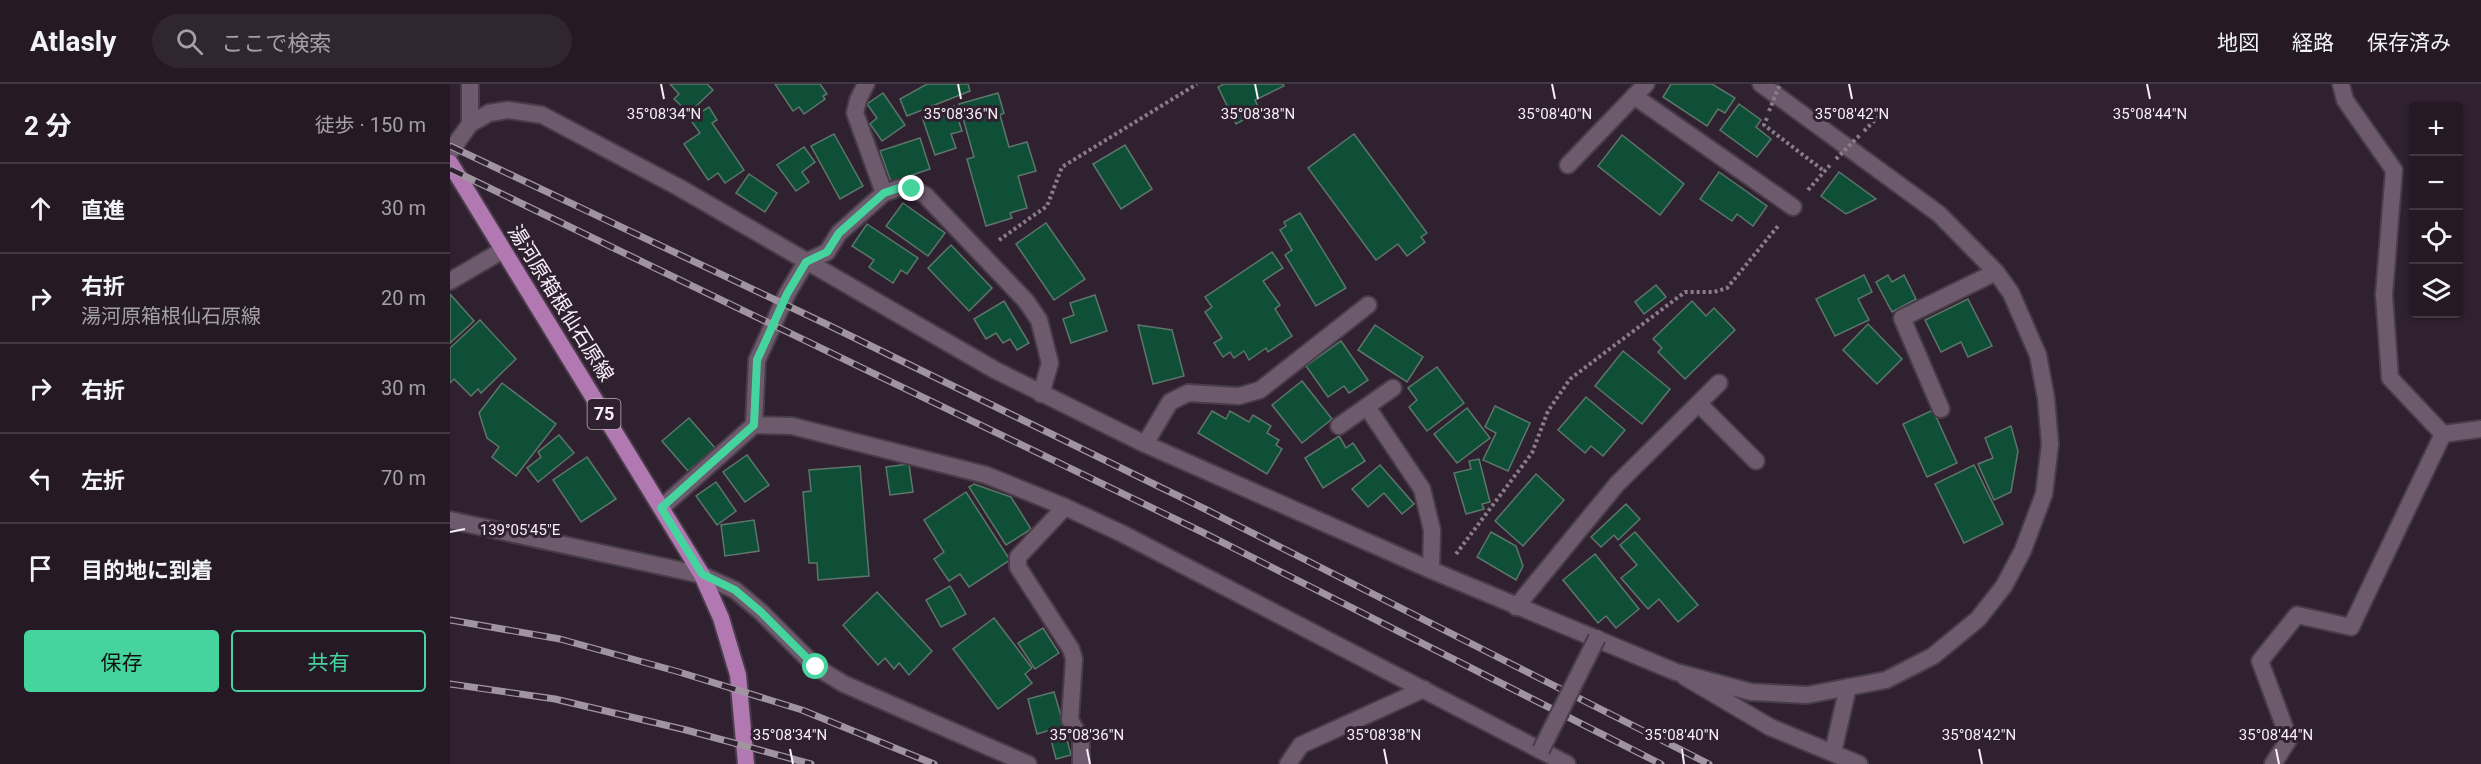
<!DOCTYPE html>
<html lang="ja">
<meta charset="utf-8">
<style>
body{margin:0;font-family:Roboto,"Noto Sans JP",sans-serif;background:#302631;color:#f1f3f6}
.controls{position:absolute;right:18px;top:18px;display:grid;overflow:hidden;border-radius:6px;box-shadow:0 2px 4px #0004}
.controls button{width:54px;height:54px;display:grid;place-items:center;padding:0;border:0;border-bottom:2px solid #413841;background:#241924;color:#f1f3f6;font:30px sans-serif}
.stop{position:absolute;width:18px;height:18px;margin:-14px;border:4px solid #46d49e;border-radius:50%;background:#fff}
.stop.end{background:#46d49e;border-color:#fff;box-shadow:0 2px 6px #0008}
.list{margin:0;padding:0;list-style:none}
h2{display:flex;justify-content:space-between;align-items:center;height:78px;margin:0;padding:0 24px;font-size:26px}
h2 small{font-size:20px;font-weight:400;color:#a3a0a6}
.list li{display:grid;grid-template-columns:39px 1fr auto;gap:18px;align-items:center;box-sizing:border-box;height:90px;padding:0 24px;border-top:2px solid #413841}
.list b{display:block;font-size:22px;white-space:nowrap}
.list p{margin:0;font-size:20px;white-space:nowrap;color:#a3a0a6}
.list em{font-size:20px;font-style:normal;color:#a3a0a6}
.actions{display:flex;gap:12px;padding:18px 24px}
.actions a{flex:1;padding:14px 0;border:2px solid #46d49e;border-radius:6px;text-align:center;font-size:21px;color:#46d49e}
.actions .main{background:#46d49e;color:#111}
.icon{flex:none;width:33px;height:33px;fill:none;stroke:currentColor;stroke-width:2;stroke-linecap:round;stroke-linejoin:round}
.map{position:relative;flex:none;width:2031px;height:680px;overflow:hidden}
header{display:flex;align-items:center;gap:36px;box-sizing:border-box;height:84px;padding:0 30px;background:#241924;border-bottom:2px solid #413841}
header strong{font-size:28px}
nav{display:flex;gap:33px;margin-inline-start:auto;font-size:21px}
.search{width:420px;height:54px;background:#302631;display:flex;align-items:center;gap:15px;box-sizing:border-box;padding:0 21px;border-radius:33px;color:#a3a0a6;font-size:22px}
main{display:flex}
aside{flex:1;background:#241924}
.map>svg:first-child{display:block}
.building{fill:#0f4e37;stroke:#5c766a;stroke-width:1.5}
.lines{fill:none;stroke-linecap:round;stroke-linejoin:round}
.service-casing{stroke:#493c49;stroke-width:20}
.minor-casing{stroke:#493c49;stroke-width:20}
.tertiary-casing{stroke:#493c49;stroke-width:20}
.primary-casing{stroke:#493c49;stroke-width:20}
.path{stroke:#8a7d8a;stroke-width:4;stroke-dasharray:3 3;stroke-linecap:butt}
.service{stroke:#6d5b6d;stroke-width:16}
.minor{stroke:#6d5b6d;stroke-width:16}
.tertiary{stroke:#6d5b6d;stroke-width:16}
.primary{stroke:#b178b2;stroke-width:16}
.rail-casing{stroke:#a194a1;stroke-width:7}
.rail{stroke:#302130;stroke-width:4.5;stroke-dasharray:14;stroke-linecap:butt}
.minor-bridge-casing{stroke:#493c49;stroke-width:20;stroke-linecap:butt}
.path-bridge{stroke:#8a7d8a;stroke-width:4;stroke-dasharray:3 3;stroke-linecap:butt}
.minor-bridge{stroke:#6d5b6d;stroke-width:16}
.route{stroke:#46d49e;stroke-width:8}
.ticks{fill:none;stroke:#f8eef8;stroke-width:2}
.labels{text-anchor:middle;stroke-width:6;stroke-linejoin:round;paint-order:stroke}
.shield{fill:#302130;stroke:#bcb0bc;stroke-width:1.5}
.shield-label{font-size:18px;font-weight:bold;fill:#f8eef8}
.street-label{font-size:20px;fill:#f8eef8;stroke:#302130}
.ticks-label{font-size:15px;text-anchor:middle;fill:#f8eef8;stroke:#302130;stroke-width:6;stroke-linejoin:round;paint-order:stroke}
</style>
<header>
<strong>Atlasly</strong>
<div class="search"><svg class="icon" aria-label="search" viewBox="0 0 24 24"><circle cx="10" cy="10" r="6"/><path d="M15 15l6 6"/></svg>ここで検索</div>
<nav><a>地図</a><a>経路</a><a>保存済み</a></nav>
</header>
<main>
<aside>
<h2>2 分<small>徒歩 · 150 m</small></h2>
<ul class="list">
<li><svg class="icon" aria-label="ahead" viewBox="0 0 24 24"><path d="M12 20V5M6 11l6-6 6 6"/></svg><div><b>直進</b></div><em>30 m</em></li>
<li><svg class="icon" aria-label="right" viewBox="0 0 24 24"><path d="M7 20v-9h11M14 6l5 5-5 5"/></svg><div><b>右折</b><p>湯河原箱根仙石原線</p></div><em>20 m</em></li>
<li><svg class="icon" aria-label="right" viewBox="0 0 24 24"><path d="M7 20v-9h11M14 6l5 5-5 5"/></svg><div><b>右折</b></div><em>30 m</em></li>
<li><svg class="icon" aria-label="left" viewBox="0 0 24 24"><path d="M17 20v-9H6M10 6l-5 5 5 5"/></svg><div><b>左折</b></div><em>70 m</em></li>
<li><svg class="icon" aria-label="arrive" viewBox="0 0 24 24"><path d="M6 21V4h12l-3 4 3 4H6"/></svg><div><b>目的地に到着</b></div></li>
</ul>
<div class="actions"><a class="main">保存</a><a>共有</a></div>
</aside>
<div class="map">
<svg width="2031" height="680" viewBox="0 0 2031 680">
<rect width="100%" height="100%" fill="#302130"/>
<g class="building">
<polygon points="220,0 257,0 263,6 239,29 224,15 229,10"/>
<polygon points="325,0 370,0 377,10 373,12 375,15 354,30 349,23 343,27"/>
<polygon points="477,0 518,0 520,7 457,32 450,15"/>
<polygon points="774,0 833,0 834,2 805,16 810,27 786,40 768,3"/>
<polygon points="1221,0 1262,0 1285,14 1275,29 1268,25 1257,42 1213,13"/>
<polygon points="433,9 455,41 432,57 420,40 427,34 417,20"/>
<polygon points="548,9 554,29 550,31 559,63 577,58 586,87 568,92 577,124 560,129 562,134 536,142 517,75 524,73 509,20"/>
<polygon points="1289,20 1311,36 1306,43 1321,55 1307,73 1270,46"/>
<polygon points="504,22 512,47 501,50 506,64 485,71 472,33"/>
<polygon points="259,23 267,36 262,39 294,86 275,99 268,89 258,96 234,60 250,49 240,35"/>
<polygon points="384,50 413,102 390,115 361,62"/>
<polygon points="904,50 977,149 971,153 975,158 957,172 948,160 926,176 858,84"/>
<polygon points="1172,51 1234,100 1210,131 1148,82"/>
<polygon points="470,54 480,85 441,98 430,67"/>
<polygon points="675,61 702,105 671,125 643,80"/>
<polygon points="354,63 365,78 352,88 359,98 346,107 327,81"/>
<polygon points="1269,88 1317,122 1303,142 1287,130 1282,137 1250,115"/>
<polygon points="1389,88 1426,115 1396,130 1371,112"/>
<polygon points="299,90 327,109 315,128 286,109"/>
<polygon points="453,119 495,149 478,172 436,142"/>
<polygon points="850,129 896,204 866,222 835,171 842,166 830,146 836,142 834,138"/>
<polygon points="596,139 635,195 604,216 566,160"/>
<polygon points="417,140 468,174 457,190 451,186 443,199 419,183 424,176 402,162"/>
<polygon points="501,161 542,204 519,227 478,184"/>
<polygon points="822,168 833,184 813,197 830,221 825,225 842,252 818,268 816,264 799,276 794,267 784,274 780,268 773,273 764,259 772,254 755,228 762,223 755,213"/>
<polygon points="1414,191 1422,208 1408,215 1419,236 1385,252 1366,215"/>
<polygon points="1438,191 1442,198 1454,191 1466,215 1442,228 1426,198"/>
<polygon points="1206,201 1216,213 1194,230 1185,218"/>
<polygon points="0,210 24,237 0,259"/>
<polygon points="645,211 657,247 621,259 613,235 624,231 620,219"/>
<polygon points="1518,215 1542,262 1518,273 1511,258 1491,268 1475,236"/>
<polygon points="554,217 579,259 567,266 560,255 553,259 546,249 536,255 524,235"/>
<polygon points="1242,217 1256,232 1264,224 1285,246 1235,295 1208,268 1212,264 1203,255"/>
<polygon points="30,236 66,275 31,309 28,305 21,312 4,295 0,299 0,264"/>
<polygon points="1418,240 1452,275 1427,300 1393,266"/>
<polygon points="688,241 722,246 734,292 703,300"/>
<polygon points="925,241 973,273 957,298 908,266"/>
<polygon points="891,257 918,296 899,309 894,302 878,313 856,282"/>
<polygon points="1173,267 1220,305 1192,340 1145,302"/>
<polygon points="987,283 1014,319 977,347 959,323 967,316 958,304"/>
<polygon points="852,297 882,335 852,359 822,321"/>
<polygon points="52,299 106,340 66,392 42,373 49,363 37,354 29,329"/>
<polygon points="1136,313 1175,346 1153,372 1141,362 1135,369 1108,346"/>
<polygon points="1045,322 1080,339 1058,387 1033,376 1046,349 1035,343"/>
<polygon points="1017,324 1040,354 1007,379 984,350"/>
<polygon points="1483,326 1507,379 1477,393 1453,340"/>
<polygon points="762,327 776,335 780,327 799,338 803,331 821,342 817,349 829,356 826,361 832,365 817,390 748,349"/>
<polygon points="239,334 265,364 238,387 212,357"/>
<polygon points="1561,342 1568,367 1561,408 1544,416 1528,380 1543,374 1535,354"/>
<polygon points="109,351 124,369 88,398 77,384 91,373 88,368"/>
<polygon points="889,352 896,364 903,359 915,377 873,404 855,374"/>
<polygon points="297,371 319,401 295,418 273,388"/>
<polygon points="137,373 166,415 131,438 103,396"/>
<polygon points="1029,375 1040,418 1032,420 1034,425 1016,430 1004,389 1021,385 1019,377"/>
<polygon points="459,380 463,408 440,411 436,383"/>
<polygon points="930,381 964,420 952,430 934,409 918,423 902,405"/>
<polygon points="1524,381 1553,440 1514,459 1485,400"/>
<polygon points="410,382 419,492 368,496 367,479 359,479 353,408 361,407 359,386"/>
<polygon points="1086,390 1114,416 1073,462 1045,437"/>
<polygon points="266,398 286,427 267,441 246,412"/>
<polygon points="524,400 561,413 581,445 556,461 519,403"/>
<polygon points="516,408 560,476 519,503 510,490 499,497 484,475 494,468 474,436"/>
<polygon points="1176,420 1190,435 1168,456 1164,451 1151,463 1141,453"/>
<polygon points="304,436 309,467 275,472 271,441"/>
<polygon points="1041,448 1066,462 1073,482 1066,496 1027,473"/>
<polygon points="1185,448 1248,521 1228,538 1209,515 1198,525 1171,494 1187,481 1170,461"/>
<polygon points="1145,470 1189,525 1166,544 1156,532 1148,539 1113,496"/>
<polygon points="500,502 516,530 491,543 476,516"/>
<polygon points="427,508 482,567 459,591 449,579 444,585 435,574 428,581 393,541"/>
<polygon points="544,534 582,584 575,590 582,599 548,625 503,565"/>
<polygon points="593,544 609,569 585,585 568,559"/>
<polygon points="604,608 614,642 587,650 578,615"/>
<polygon points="614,644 621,671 606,675 599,648"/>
</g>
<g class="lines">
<defs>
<g id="service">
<polyline points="416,0 408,16 405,29 434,109"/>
<polyline points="1184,12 1343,123"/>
<polyline points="1118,81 1196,0"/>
<polyline points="356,178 377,168 389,149 434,109 449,104 462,105 475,111 576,217 589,236 600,279 591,310"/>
<polyline points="0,197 53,166"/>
<polyline points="1249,320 1306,377"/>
<polyline points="1491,325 1452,234 1546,188"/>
<polyline points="615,423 568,473 568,483 621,565 624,575 620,636 631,655 631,680"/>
<polyline points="1066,523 1167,400 1269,299"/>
<polyline points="838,680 851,661 974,605"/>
</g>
<g id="minor">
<polyline points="1891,0 1895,16 1944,86 1934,211 1940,294 1993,350"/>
<polyline points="20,40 20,0"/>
<polyline points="917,323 972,405 982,446 981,486"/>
<polyline points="304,341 342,342 536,391 615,423 673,450 1117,680"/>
<polyline points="889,342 943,304"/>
<polyline points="1993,350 2031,345"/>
<polyline points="695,360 720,318 738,309 789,312 810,306 918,221"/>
<polyline points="211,424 304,341 307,276 337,210 356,178"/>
<polyline points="0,436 252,491 285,506 311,528 366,583 394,600 578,680"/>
<polyline points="1235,593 1320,643 1409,680"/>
<polyline points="1383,668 1398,603"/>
<polyline points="1823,680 1839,655 1810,577 1847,531 1901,543 1993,350"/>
</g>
<polyline id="tertiary" points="0,68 20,40 39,29 58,26 92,31 230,104 545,286 695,360 981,486 1226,588 1301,608 1357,611 1436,596 1483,572 1528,535 1554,502 1573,466 1594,410 1600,360 1596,314 1588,271 1561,209 1546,188 1489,130 1311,0"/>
<polyline id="primary" points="0,79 252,491 271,534 288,591 296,680"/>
</defs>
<use href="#service" class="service-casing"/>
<use href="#minor" class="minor-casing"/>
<use href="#tertiary" class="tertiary-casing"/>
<use href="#primary" class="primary-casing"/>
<g class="path">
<polyline points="1317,34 1314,41 1374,87"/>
<polyline points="1414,47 1428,33"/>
<polyline points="1358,106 1381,80"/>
<polyline points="549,156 597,122 612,83 747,0"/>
<polyline points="1006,470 1082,369 1098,327 1120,295 1235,208 1264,208 1277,204 1328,142"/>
</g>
<use href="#service" class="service"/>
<use href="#minor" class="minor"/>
<use href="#tertiary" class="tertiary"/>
<use href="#primary" class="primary"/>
<defs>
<g id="rail">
<polyline points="0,62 374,239 759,427 1259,680"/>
<polyline points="0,85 750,447 1211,680"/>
<polyline points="0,536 110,555 229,588 352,626 484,680"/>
<polyline points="0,600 105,615 236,646 361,680"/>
</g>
</defs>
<use href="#rail" class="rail-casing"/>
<use href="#rail" class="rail"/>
<defs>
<polyline id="minor-bridge" points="1091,666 1147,554"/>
</defs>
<use href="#minor-bridge" class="minor-bridge-casing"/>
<g class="path-bridge">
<polyline points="1319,27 1330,0"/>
<polyline points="1386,75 1411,50"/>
</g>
<use href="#minor-bridge" class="minor-bridge"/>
</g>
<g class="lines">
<polyline class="route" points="366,583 311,528 285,506 252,490 211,424 304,341 307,276 337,210 356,178 377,168 389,149 434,109 449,104 462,105"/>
</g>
<path class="ticks" d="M211,0l3,15M508,0l3,15M805,0l3,15M1102,0l3,15M1399,0l3,15M1697,0l3,15M0,448l15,-3M340,665l3,15M637,665l3,15M934,665l3,15M1232,665l2,15M1529,665l3,15M1826,665l3,15"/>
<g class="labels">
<rect class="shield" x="137.5" y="315" width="33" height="30" rx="4.5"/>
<g class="shield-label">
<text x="154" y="336">75</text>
</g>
<g class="street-label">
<text transform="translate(111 219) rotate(58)" y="7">湯河原箱根仙石原線</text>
</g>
</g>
<g class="ticks-label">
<text x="214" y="35">35°08'34"N</text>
<text x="511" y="35">35°08'36"N</text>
<text x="808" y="35">35°08'38"N</text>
<text x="1105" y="35">35°08'40"N</text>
<text x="1402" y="35">35°08'42"N</text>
<text x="1700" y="35">35°08'44"N</text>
<text x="70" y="451">139°05'45"E</text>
<text x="340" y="656">35°08'34"N</text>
<text x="637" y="656">35°08'36"N</text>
<text x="934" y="656">35°08'38"N</text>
<text x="1232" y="656">35°08'40"N</text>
<text x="1529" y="656">35°08'42"N</text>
<text x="1826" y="656">35°08'44"N</text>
</g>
</svg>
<div class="controls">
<button>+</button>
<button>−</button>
<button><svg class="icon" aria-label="locate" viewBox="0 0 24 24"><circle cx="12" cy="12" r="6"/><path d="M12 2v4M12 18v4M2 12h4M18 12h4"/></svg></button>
<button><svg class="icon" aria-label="layers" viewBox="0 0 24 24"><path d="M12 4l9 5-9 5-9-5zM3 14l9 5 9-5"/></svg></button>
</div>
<div class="stop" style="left:366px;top:583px"></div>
<div class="stop end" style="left:462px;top:105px"></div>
</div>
</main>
